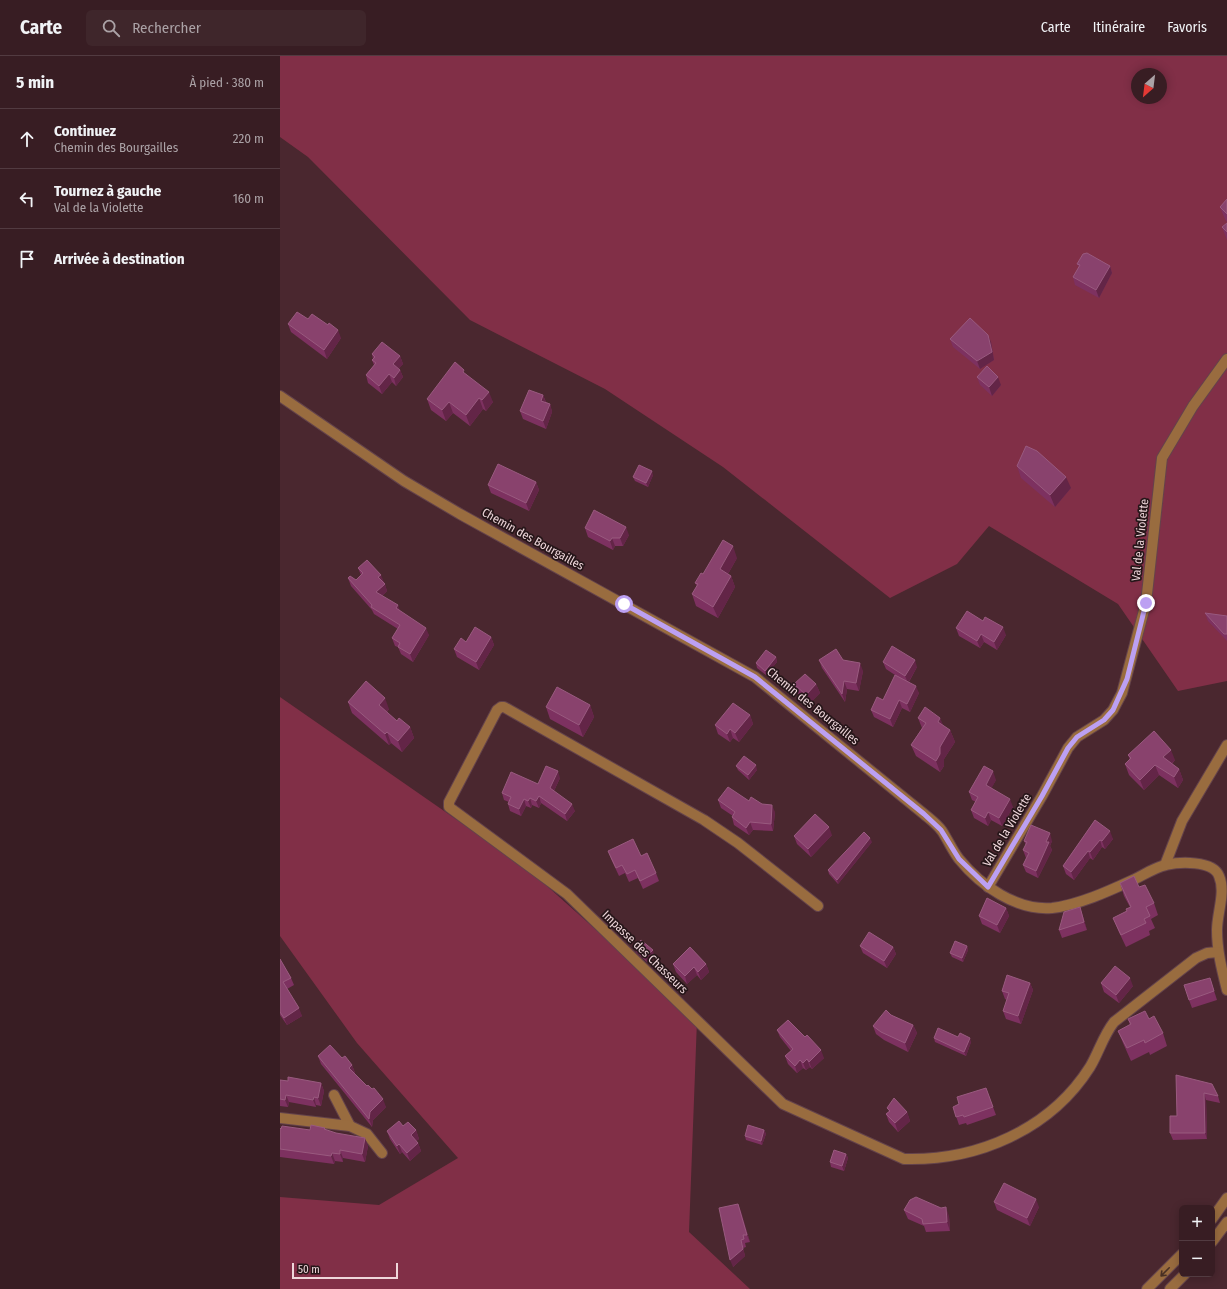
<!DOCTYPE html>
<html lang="fr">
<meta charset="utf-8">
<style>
body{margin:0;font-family:"Fira Sans Condensed",sans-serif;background:#3f262b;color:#f1f3f6}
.controls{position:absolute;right:12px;bottom:12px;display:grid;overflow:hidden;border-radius:6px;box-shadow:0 2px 10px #0003}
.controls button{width:36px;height:36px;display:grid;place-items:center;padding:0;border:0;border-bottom:1px solid #523b41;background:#381d23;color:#f1f3f6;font:20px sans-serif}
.compass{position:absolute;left:851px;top:12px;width:36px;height:36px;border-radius:50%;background:#381d23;box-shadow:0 2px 10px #0003;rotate:208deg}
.scale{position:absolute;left:12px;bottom:10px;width:106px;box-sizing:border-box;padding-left:4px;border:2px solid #efd7db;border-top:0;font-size:11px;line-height:14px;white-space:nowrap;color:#efd7db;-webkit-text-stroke:3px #261619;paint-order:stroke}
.stop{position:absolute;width:12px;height:12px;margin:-9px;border:3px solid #bca0f2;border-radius:50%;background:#fff}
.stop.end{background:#bca0f2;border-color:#fff;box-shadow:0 1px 4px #0008}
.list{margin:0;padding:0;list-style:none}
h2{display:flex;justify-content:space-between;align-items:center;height:52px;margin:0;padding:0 16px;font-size:17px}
h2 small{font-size:13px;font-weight:400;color:#aba2a6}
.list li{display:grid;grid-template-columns:26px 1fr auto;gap:12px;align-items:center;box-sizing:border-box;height:60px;padding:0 16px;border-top:1px solid #523b41}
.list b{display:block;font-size:15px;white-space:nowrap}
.list p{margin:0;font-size:13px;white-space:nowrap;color:#aba2a6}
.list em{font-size:13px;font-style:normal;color:#aba2a6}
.icon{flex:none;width:22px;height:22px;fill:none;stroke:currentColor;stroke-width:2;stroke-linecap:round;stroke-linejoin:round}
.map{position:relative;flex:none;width:947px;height:1233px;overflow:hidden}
header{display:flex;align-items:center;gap:24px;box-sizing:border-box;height:56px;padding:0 20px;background:#381d23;border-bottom:1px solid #523b41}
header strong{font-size:19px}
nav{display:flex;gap:22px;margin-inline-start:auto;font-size:14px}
.search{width:280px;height:36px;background:#3f262b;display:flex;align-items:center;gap:10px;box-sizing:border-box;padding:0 14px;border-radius:6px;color:#aba2a6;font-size:15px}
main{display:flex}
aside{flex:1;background:#381d23}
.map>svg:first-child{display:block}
.green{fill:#812f47;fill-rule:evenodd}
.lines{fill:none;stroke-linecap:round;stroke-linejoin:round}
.minor-casing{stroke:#64434b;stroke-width:12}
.minor{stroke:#996c3f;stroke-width:10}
.wall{fill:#7d3160}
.shaded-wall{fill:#632547}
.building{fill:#89426d;stroke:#995a7f}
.oneway{stroke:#483024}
.route{stroke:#bca0f2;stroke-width:5}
.labels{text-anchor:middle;stroke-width:3.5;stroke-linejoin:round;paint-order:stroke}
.street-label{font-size:12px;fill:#efd7db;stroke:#261619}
</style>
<header>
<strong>Carte</strong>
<div class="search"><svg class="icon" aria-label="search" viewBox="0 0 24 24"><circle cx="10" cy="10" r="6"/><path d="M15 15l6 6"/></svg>Rechercher</div>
<nav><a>Carte</a><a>Itinéraire</a><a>Favoris</a></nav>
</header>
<main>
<aside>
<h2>5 min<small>À pied · 380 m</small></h2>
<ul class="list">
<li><svg class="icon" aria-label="ahead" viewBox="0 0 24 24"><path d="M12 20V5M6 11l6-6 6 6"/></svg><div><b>Continuez</b><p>Chemin des Bourgailles</p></div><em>220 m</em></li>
<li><svg class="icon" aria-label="left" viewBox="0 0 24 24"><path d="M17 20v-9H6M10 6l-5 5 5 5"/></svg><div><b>Tournez à gauche</b><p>Val de la Violette</p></div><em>160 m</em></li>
<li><svg class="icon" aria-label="arrive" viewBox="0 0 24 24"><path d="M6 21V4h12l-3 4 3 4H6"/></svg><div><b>Arrivée à destination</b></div></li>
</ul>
</aside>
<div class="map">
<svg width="947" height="1233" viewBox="0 0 947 1233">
<rect width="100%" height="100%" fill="#4a272f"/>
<g class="green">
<path d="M0,0h947v625l-49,10 -60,-87 -129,-78 -32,38 -67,34 -167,-131 -118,-78 -135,-69 -162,-163 -28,-20zM857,18h24v24h-24z"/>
<polygon points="0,641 249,814 417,964 409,1176 470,1233 0,1233 0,1141 99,1149 178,1102 77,987 0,880"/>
</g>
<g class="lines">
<defs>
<g id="minor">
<path d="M0,340l124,85 56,33 295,163 169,137c6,5 13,10 18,17 6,9 10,19 17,28 22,27 58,52 93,49 27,-3 59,-18 83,-29 10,-5 21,-12 31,-14 13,-3 47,-5 53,11 7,16 -2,37 -2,54 0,21 5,40 10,60"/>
<polyline points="885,809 902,765 947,689"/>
<polyline points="708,831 762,740 788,692 797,681 824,664 833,654 842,637 866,547 882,402 913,350 947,303"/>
<path d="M538,850l-80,-63 -34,-23 -200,-113h-3l-4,3 -48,92v5l118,87 216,210 121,55c73,2 146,-29 186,-92 9,-15 13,-31 24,-45l82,-64 11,-5 11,-1"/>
<polyline points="54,1039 70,1070"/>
<polyline points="0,1062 70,1070 87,1078 102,1097"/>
<polyline points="932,1163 947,1142"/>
<polyline points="932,1186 947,1166"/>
<polyline points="867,1233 902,1198"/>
<polyline points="890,1233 905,1218"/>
</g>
</defs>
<use href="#minor" class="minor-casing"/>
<use href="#minor" class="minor"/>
</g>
<g class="wall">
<polygon points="947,143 947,166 945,163 940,151"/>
<polygon points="947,167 947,184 942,171"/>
<polygon points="797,208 830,210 832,217 819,242 795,229 793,221 799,211"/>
<polygon points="28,263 61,282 47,303 11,276 8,268"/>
<polygon points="670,283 711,286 714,304 700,313 673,291"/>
<polygon points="92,298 120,300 123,308 119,312 120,314 123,321 116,330 112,326 102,338 88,327 86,319 94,309 92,304 93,303"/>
<polygon points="186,318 213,346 206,355 203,353 190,370 173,357 166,365 151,354 147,343"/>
<polygon points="697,321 721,329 712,340 700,329"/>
<polygon points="263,339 266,346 270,348 272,356 266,373 243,363 240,355"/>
<polygon points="737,410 791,432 775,451 741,422"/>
<polygon points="373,419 368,431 355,425 353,421"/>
<polygon points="256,426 259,434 249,455 211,437 208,429"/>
<polygon points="305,472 349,479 343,490 335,490 333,494 308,481"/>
<polygon points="457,502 448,518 451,520 455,531 438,562 416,550 412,538 417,530 415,527 423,518"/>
<polygon points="78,512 104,526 107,535 102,540 149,579 133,606 121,598 118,591 115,590 112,582 118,573 94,558 92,554 71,530 68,522 76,524 81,519"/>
<polygon points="925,557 947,560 947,585 928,565"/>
<polygon points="676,572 726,579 717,594 704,586 700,592 679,580"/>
<polygon points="211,581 214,589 199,614 177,601 174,593 186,586"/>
<polygon points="496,601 497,606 486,619 477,612 476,607"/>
<polygon points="539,604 563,604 583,615 579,635 567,633 565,646 542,612"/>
<polygon points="603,606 637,611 629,626 639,637 630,656 622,652 613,671 594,661 591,654 603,644 615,619 606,613"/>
<polygon points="514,628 536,628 540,637 529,648 517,637"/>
<polygon points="68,646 109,653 107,656 117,665 130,671 134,682 122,696 111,687 109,689 72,657"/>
<polygon points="310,649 314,661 303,681 270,663 266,651"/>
<polygon points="470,659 473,668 459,686 453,682 450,686 438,678 435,669"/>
<polygon points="638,662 663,670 670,674 675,686 664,703 664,710 660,716 636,700 631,689 642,672"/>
<polygon points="848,699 895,704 892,708 899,713 903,724 898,732 879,719 864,734 849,719 845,708 850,704"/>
<polygon points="456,710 477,714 469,724 458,714"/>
<polygon points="280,722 274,735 295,755 287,765 261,747 259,752 252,749 251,752 246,750 241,760 230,755 228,748 229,746 224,744 222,737"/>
<polygon points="716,724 711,732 733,751 722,770 711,764 708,770 694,762 691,754 696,746 692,744 689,736"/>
<polygon points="438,744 469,745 495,756 493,775 473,774 469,779 454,769 452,761 453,760 441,752"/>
<polygon points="815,764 833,783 825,793 822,791 813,804 810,802 794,824 786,818 783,810"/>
<polygon points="552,779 531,801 517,788 514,780"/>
<polygon points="744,785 772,785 770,790 772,794 758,822 746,816 743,809 746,802 743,794 746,789"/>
<polygon points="592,786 558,828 549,818 548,814"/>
<polygon points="328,795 361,800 376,817 379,825 363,833 358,822 349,826 345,817 339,820 331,803"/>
<polygon points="840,827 859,831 874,847 878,859 871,863 875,872 869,875 870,879 846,891 838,874 833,862 847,855 850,851 844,840"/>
<polygon points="800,851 807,874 782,882 779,874"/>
<polygon points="726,852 729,860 720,877 702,868 699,860"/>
<polygon points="580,890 613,891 616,898 607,912 583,897"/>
<polygon points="687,890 688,894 683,906 672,901 670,897"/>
<polygon points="354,891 374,899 367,906 356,896"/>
<polygon points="0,903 11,922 14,929 7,933 22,960 7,969 0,959"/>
<polygon points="393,908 426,908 429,916 421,924 417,919 407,928 396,916"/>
<polygon points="930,922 937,944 912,952 909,944"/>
<polygon points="750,927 753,934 741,968 726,963 723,955 727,944 725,943 722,935"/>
<polygon points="821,927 853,930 839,947 824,936"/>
<polygon points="611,959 633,969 637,977 628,996 604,984 596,978 593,970"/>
<polygon points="848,963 869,963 883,977 887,990 870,999 869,996 851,1005 843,987 838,975 850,969"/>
<polygon points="497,974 544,1002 532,1013 530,1011 526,1014 523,1012 517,1017 508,1008 505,1000 511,995 500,981"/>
<polygon points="678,981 691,986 686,1000 655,986 654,982"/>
<polygon points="38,1000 62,1002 72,1009 75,1017 75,1018 106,1051 93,1064 92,1071 41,1008"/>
<polygon points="896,1019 938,1040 940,1047 926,1044 927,1083 893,1084 890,1077 897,1060"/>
<polygon points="0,1024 8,1025 41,1027 44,1035 41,1050 36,1049 36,1051 9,1046 8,1051 0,1050"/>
<polygon points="706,1032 716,1059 687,1069 686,1067 679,1069 673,1051 679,1048"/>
<polygon points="607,1052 627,1056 630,1065 618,1076 609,1066 606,1058 609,1055"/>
<polygon points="123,1070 136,1074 139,1083 136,1085 138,1087 141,1095 130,1105 122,1096 120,1098 110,1083 107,1075"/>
<polygon points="0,1072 30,1074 45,1072 45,1074 88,1090 85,1106 63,1102 63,1106 55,1105 54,1108 0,1101"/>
<polygon points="484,1074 486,1078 482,1089 466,1084 465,1080"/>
<polygon points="566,1098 568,1102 564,1115 551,1111 550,1106"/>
<polygon points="714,1146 759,1151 750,1170 717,1154"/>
<polygon points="458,1148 470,1186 465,1187 466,1191 463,1192 465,1200 453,1211"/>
<polygon points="624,1154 669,1160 670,1175 646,1176 644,1170 628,1163"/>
</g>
<g class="shaded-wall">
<polygon points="830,210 832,217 819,242 816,234"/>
<polygon points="58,274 61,282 47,303 44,294"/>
<polygon points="708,279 711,286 714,304 700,313 697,305"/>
<polygon points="120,300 123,308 116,316 113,308"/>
<polygon points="120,314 123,321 116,330 114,322"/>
<polygon points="109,318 112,326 102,338 99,330"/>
<polygon points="718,321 721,329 712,340 709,331"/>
<polygon points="209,336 213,346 206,355 202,344"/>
<polygon points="263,339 266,347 261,345"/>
<polygon points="199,342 203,353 190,370 186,359"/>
<polygon points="169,346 173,357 166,365 162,354"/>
<polygon points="270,348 272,356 266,373 263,365"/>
<polygon points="372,415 373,419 368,431 366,427"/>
<polygon points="786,421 791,432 775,451 770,439"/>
<polygon points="256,426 259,434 249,455 246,447"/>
<polygon points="346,471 349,479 343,490 340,482"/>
<polygon points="332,482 335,490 333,494 330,485"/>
<polygon points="453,490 457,502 444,525 440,513"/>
<polygon points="101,519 104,526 101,528 98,521"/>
<polygon points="451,520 455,531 438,562 433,551"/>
<polygon points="105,528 107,535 99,543 96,536"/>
<polygon points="118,549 121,557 116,552"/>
<polygon points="723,571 726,579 717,594 714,586"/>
<polygon points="146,572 149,579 133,606 130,598"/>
<polygon points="701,578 704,586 700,592 697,585"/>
<polygon points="211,581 214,589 199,614 196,606"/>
<polygon points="496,601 497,606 486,619 485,615"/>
<polygon points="635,604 637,611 628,627 625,620"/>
<polygon points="580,607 583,615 579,635 576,627"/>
<polygon points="564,625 567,633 565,646 562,638"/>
<polygon points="536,628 540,637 529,648 526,639"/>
<polygon points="636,630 639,637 630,656 627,648"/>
<polygon points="105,642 109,653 103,660 99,649"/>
<polygon points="619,644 622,652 613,671 610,663"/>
<polygon points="310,649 314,661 303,681 299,669"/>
<polygon points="470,659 473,668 459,686 455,677"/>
<polygon points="660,662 665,673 658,666"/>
<polygon points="130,671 134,682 122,696 118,685"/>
<polygon points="450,673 453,682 450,686 447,678"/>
<polygon points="670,674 675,686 664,703 664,710 660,716 656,705 660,691"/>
<polygon points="107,676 111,687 109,689 105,678"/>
<polygon points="891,694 895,704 887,712 883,701"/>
<polygon points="476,709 477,714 469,724 468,719"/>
<polygon points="875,709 879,719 864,734 860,724"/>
<polygon points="899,713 903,724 898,732 894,721"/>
<polygon points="278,715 280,722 272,739 270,732"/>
<polygon points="713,715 716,724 709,737 706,729"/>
<polygon points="259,740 261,747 259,752 256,745"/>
<polygon points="250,742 252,749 251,752 248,745"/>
<polygon points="244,743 246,750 241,760 239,753"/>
<polygon points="730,743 733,751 722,770 719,762"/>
<polygon points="292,748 295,755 287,765 285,758"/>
<polygon points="492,749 495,756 493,775 491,768"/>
<polygon points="708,756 711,764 708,770 705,762"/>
<polygon points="470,766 473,774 469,779 466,772"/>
<polygon points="549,771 552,779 531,801 528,793"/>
<polygon points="830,775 833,783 825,793 822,785"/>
<polygon points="770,777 772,785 770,790 772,794 758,822 756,815 766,786"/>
<polygon points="590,782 592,786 558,828 557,824"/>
<polygon points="820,784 822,791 813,804 810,796"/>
<polygon points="808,795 810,802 794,824 791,816"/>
<polygon points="800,851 803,860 807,874 804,866"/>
<polygon points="726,852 729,860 720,877 717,869"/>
<polygon points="687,890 688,894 683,906 682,902"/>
<polygon points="613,891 616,898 607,912 604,905"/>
<polygon points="373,894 374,899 367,906 365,902"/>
<polygon points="426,908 429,916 421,924 418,916"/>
<polygon points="414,911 417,919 407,928 405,920"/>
<polygon points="850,922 853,930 839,947 836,939"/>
<polygon points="750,927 753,934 741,968 738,960"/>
<polygon points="19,952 22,960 7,969 4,962"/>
<polygon points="633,969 637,977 628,996 625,987"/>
<polygon points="690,982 691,986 686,1000 684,996"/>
<polygon points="541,994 544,1002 532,1013 529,1006"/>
<polygon points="527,1003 530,1011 526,1014 523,1007"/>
<polygon points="520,1004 523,1012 517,1017 515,1010"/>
<polygon points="72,1009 75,1017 72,1020 69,1012"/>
<polygon points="41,1027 44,1035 41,1050 38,1042"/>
<polygon points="924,1037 926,1044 927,1083 925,1077"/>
<polygon points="6,1039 9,1046 8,1051 5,1044"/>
<polygon points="34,1041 36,1049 36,1051 33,1044"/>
<polygon points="103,1043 106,1051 93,1064 92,1071 89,1063 90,1056"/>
<polygon points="627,1056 630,1065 618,1076 615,1067"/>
<polygon points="136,1074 139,1083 134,1087 131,1079"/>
<polygon points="484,1074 486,1078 482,1089 481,1085"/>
<polygon points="85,1082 88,1090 85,1106 82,1098"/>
<polygon points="138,1087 141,1095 130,1105 127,1097"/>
<polygon points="119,1088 122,1096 120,1098 117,1090"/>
<polygon points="60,1094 63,1102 63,1106 60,1098"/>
<polygon points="52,1097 55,1105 54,1108 51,1100"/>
<polygon points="566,1098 568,1102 564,1115 562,1110"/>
<polygon points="756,1143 759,1151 750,1170 747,1162"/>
<polygon points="458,1148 461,1155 470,1186 467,1179"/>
<polygon points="666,1151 669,1160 670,1175 667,1166"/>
<polygon points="461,1184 465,1200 453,1211 450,1204"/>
</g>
<g class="building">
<polygon points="947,143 947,158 940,151"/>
<polygon points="947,167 947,176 942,171"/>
<polygon points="807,197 830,210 816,234 793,221 800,209 797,208 803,198"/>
<polygon points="17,256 28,263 32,258 48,269 49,267 58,274 44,294 8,268"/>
<polygon points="690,262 708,279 712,296 697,305 670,283"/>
<polygon points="102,286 120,300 113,308 120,314 114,322 109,318 99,330 86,319 96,307 92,304 95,301 92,298"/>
<polygon points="175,306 184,314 183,316 209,336 202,344 199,342 186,359 169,346 162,354 147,343"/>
<polygon points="707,310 718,321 709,331 697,321"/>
<polygon points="249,334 263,339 261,345 270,348 263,365 240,355"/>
<polygon points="746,390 757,395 786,421 770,439 737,410"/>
<polygon points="218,408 256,426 246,447 208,429"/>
<polygon points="359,409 372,415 366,427 353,421"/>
<polygon points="314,454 346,471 340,482 332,482 330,485 305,472"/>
<polygon points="443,484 453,490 440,513 451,520 433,551 412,538 418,528 415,527 421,517 423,518"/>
<polygon points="87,504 101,519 98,521 105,528 96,536 118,549 116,552 146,572 130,598 118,591 120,587 112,582 120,569 91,551 92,549 68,522 70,520 76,524 83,517 78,512"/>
<polygon points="687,555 703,565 705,561 723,571 714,586 701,578 697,585 676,572"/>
<polygon points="925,557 947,560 947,578 944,578"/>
<polygon points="195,571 211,581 196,606 174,593 181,582 186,586"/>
<polygon points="612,590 635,604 625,620 603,606"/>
<polygon points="556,593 563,604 580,607 576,627 564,625 562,638 539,604"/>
<polygon points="486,594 496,601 485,615 476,607"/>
<polygon points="525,618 536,628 526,639 514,628"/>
<polygon points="615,619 636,630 627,648 619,644 610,663 591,654 597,641 603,644"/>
<polygon points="86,625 105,642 99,649 117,665 119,662 130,671 118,685 107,676 105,678 68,646"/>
<polygon points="277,631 310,649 299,669 266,651"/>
<polygon points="453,647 470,659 455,677 450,673 447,678 435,669"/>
<polygon points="645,651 660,662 658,666 670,674 660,691 660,698 656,705 631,689 646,667 638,662"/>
<polygon points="874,675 891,694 883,701 899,713 894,721 875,709 860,724 845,708 851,702 848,699"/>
<polygon points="464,700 476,709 468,719 456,710"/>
<polygon points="266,710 278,715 270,732 292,748 285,758 259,740 256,745 250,742 248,745 244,743 239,753 228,748 231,741 222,737 231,716 258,728"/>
<polygon points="704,710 713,715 706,729 730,743 719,762 708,756 705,762 691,754 698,741 689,736"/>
<polygon points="448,731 469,745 471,741 482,748 492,749 491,768 470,766 466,772 452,761 455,756 438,744"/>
<polygon points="535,758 549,771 528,793 514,780"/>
<polygon points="815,764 830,775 822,785 820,784 810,796 808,795 791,816 783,810"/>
<polygon points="751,769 770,777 766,786 769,786 756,815 743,809 749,797 743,794 747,786 744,785"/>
<polygon points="584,776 590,782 557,824 548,814"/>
<polygon points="353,783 361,800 367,797 376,817 360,825 355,814 347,818 342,809 336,812 328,795"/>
<polygon points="854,820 859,831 865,829 874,847 866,851 870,860 864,863 866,867 841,879 833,862 847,855 846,853 851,851 840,827"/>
<polygon points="707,842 726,852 717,869 699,860"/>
<polygon points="800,851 804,866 779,874 784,856"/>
<polygon points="589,876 613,891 604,905 580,890"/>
<polygon points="361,884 373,894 365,902 354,891"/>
<polygon points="675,885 687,890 682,902 670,897"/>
<polygon points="410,891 426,908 418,916 414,911 405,920 393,908"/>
<polygon points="0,903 11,922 3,926 19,952 4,962 0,956"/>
<polygon points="835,910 850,922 836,939 821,927"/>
<polygon points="727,919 750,927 738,960 723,955 729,937 722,935"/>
<polygon points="930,922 934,935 909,944 904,929"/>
<polygon points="606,954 611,959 633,969 625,987 601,976 593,970"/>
<polygon points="865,955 869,963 874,960 883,977 865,987 864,984 847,992 838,975 851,968 848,963"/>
<polygon points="508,964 525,981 527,979 541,994 529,1006 527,1003 523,1007 520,1004 515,1010 505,1000 513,993 497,974"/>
<polygon points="658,972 678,981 680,977 690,982 684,996 654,982"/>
<polygon points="50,989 62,1002 65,1000 72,1009 69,1012 87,1030 88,1029 92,1033 94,1032 103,1043 90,1056 89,1063 38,1000"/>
<polygon points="896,1019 932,1028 938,1040 924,1037 925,1077 890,1077 890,1060 897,1060"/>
<polygon points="8,1021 41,1027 38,1042 34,1041 33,1044 6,1039 5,1044 0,1043 0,1024 8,1025"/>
<polygon points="706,1032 713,1051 684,1061 683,1059 676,1061 673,1051 679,1048 677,1041"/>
<polygon points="614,1042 627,1056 615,1067 606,1058 610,1055 607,1052"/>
<polygon points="119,1065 123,1070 128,1066 136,1074 131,1079 138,1087 127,1097 119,1088 117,1090 107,1075"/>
<polygon points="31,1069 45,1072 44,1073 56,1077 85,1082 82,1098 60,1094 60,1098 52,1097 51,1100 0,1093 0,1072 1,1073 2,1070 30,1074"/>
<polygon points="468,1069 484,1074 481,1085 465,1080"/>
<polygon points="554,1094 566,1098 562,1110 550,1106"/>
<polygon points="724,1127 756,1143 747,1162 714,1146"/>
<polygon points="636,1141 661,1152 666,1151 667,1166 643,1168 642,1163 624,1154 630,1144"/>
<polygon points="458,1148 467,1179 463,1179 464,1183 461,1184 463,1193 450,1204 439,1152"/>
</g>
<defs><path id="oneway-shaft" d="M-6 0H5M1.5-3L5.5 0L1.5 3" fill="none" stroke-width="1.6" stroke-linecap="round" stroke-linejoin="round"/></defs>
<use class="oneway" href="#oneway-shaft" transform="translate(885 1216) rotate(135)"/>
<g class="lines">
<polyline class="route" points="344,548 475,621 644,758 661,774 679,803 708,831 762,740 788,692 797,681 824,664 833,654 847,623 866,547"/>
</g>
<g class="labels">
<g class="street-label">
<text transform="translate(253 483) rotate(29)" y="4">Chemin des Bourgailles</text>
<text transform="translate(860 484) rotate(-84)" y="4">Val de la Violette</text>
<text transform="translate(533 650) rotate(39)" y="4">Chemin des Bourgailles</text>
<text transform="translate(727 774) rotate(-59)" y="4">Val de la Violette</text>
<text transform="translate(365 896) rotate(44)" y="4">Impasse des Chasseurs</text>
</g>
</g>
</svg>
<div class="controls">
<button>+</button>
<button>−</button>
</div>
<svg class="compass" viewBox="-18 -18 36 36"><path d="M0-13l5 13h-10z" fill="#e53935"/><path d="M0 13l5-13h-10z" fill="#aba2a6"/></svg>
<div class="scale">50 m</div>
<div class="stop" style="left:344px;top:548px"></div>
<div class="stop end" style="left:866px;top:547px"></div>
</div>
</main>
